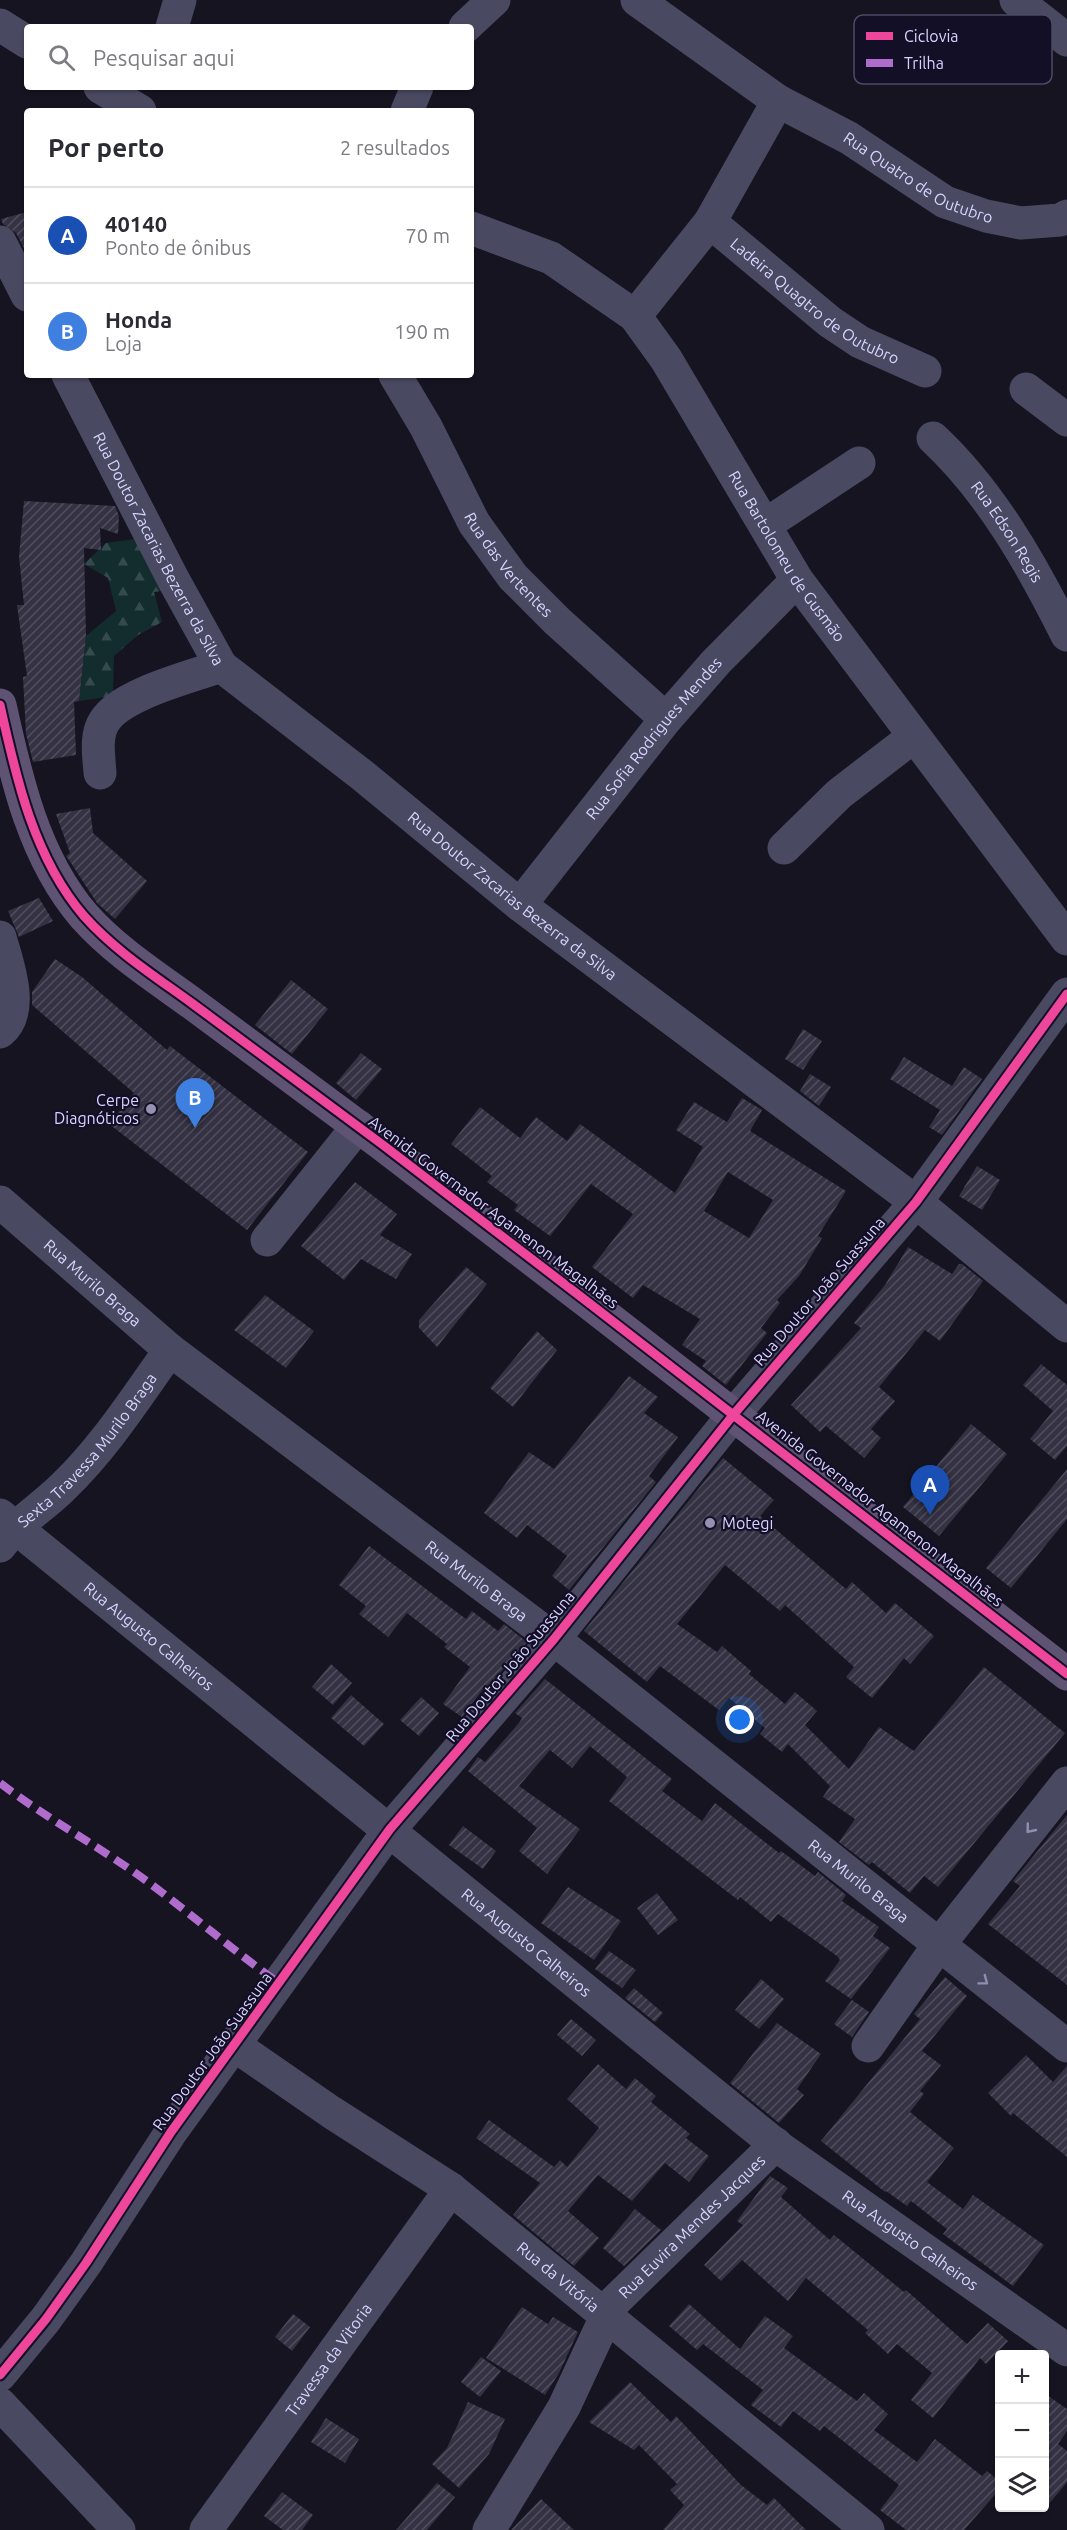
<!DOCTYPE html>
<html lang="pt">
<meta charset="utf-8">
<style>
body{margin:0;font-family:Ubuntu,sans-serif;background:#f7f7f7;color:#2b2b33}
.controls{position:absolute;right:18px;bottom:18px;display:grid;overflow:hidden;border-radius:6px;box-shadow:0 2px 4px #0004}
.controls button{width:54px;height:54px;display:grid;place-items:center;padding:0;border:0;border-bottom:2px solid #e1e1e2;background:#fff;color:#2b2b33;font:30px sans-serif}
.you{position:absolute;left:740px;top:1720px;width:21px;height:21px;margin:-15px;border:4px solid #fff;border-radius:50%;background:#1a73e8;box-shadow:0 0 0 9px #1a73e833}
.badge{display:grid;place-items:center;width:39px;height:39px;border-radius:50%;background:#ea580c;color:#fff;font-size:20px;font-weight:700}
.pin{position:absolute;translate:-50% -50px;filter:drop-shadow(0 2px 3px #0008)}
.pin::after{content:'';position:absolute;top:32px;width:21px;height:18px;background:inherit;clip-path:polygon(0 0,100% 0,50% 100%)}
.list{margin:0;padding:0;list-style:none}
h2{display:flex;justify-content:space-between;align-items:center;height:78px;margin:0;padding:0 24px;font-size:26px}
h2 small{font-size:20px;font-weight:400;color:#7c7c81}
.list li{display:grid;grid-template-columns:39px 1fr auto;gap:18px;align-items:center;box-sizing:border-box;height:96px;padding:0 24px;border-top:2px solid #e1e1e2}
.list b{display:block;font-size:22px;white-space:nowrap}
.list p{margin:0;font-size:20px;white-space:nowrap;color:#7c7c81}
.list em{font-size:20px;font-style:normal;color:#7c7c81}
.icon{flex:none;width:33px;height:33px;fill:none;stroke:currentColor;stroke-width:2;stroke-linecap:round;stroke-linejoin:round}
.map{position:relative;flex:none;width:1067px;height:2530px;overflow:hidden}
.search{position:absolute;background:#fff;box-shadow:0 2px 4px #0004;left:24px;top:24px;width:450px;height:66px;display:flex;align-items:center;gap:15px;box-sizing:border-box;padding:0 21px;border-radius:6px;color:#7c7c81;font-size:22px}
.panel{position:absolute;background:#fff;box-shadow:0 2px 4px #0004;left:24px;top:108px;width:450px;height:270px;border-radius:6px}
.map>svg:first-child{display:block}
.forest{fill:url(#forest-firs)}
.building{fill:url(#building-hatch);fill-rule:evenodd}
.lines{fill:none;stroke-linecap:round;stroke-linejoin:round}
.minor{stroke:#4a4962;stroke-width:33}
.major{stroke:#5e5373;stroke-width:33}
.quiet{stroke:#b06ccc;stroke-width:8;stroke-dasharray:15 8;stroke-linecap:butt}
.cycleway-casing{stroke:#130f26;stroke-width:13}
.cycleway{stroke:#ed469a;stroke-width:9}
.oneway{stroke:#928eb0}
.poi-dot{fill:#9591b1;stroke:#130f26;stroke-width:2}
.labels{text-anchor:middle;stroke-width:4.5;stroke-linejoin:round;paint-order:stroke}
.street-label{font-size:16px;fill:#d9d4ff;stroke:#130f26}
.poi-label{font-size:16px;fill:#d9d4ff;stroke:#130f26;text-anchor:end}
.key{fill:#130f26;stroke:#4e4a67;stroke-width:1.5}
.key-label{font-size:16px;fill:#d9d4ff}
</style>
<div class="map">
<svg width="1067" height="2530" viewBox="0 0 1067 2530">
<defs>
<pattern id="forest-firs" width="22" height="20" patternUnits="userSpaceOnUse" patternTransform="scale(1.5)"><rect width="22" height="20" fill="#132c2d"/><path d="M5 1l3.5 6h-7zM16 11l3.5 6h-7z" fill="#354a4c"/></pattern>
<pattern id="building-hatch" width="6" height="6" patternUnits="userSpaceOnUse" patternTransform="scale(1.5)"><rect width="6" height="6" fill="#343243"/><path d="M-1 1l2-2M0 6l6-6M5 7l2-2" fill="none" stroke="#514f5f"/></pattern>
</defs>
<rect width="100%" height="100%" fill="#161421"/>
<polygon class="forest" points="142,538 170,590 154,592 162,622 138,635 114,656 113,696 79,701 86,636 116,611 108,578 84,564 106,543"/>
<g class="building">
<polygon points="27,212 27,254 16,233 3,224 1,219"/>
<polygon points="24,501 115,506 119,516 118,534 100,528 101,550 84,548 86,636 79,701 74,702 76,755 33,762 26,734 23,677 27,676 17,605 24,605 19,557"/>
<polygon points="90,808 93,833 147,881 115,919 97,903 69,860 66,856 70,853 56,814"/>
<polygon points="39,898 53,921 19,937 8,911"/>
<polygon points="55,959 82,977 167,1050 170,1046 308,1152 247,1230 109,1124 134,1093 32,1005 32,992"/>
<polygon points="291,980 328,1009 292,1054 255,1025"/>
<polygon points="803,1029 822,1041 803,1070 785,1059"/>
<polygon points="361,1053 382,1069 356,1100 336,1083"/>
<polygon points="904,1057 952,1086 964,1067 982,1079 942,1135 929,1127 940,1110 890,1079"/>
<polygon points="810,1074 831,1087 819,1106 800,1091"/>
<path d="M742,1098l20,12 -12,21 96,60 -28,45 4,2 -23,38 -22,24 3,3 -19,25 6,5 -41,52 -24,-19 4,-5 -24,-16 18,-26 -57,-34 -10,13 -41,-31 41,-53 -42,-30 -41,52 -36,-26 4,-5 -31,-23 5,-6 -41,-32 29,-37 40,31 16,-21 31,24 13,-17 95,69 28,-46 -27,-17 18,-28 33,20zM728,1172l45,28 -24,38 -45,-27z"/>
<polygon points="977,1166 1000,1180 982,1210 959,1196"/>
<polygon points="355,1182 397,1214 380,1235 412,1254 396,1279 361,1259 344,1280 301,1246"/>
<polygon points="908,1247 952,1274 959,1264 962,1264 983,1281 940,1341 925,1330 879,1387 895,1401 871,1429 881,1438 864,1458 826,1426 820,1432 791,1405 861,1328 854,1323 885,1285"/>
<polygon points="466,1267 487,1284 437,1347 419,1328 419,1320"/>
<polygon points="265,1295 314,1331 286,1368 234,1330"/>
<polygon points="537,1331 557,1350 513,1407 490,1388"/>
<polygon points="1041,1364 1067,1385 1067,1446 1055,1460 1030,1439 1053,1411 1023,1385"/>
<polygon points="629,1376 658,1397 644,1413 678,1437 649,1476 656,1482 569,1590 552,1576 567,1556 527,1525 517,1538 484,1513 529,1452 554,1469"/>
<polygon points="971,1424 1007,1454 939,1536 903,1507"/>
<polygon points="723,1458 774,1500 760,1516 846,1589 852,1582 886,1613 895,1603 934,1636 910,1664 904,1658 872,1698 846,1677 854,1667 785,1605 780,1611 725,1565 677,1624 717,1652 722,1646 751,1671 749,1674 785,1704 795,1692 817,1711 805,1725 849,1769 879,1727 914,1751 984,1667 1065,1733 938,1887 924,1876 910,1893 872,1862 869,1865 839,1842 855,1819 823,1797 830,1786 788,1744 782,1752 760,1734 765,1728 729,1698 719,1710 660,1666 647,1682 584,1631"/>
<polygon points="1067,1469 1067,1519 1011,1588 986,1568"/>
<polygon points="369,1546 466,1619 472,1611 498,1631 504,1624 527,1642 486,1689 484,1688 462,1717 443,1704 470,1667 444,1647 447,1644 407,1613 388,1637 359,1614 366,1606 339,1585"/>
<polygon points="331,1664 352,1683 333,1705 312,1687"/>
<polygon points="545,1679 672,1779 662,1791 702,1821 715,1803 779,1853 781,1851 815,1876 818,1872 846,1895 842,1901 879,1927 873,1936 890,1948 851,1999 825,1981 840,1960 837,1956 778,1914 771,1922 740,1897 738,1900 609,1801 627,1777 590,1746 572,1768 550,1750 519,1786 580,1829 547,1874 519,1851 537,1828 468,1771 478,1757 485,1762 519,1723 522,1718 515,1713"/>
<polygon points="351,1695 384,1724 364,1746 331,1718"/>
<polygon points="421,1697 439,1713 419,1736 400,1720"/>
<polygon points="1067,1815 1067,1985 988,1924 1020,1886 1013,1881"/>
<polygon points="463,1826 496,1851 483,1869 449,1845"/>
<polygon points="568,1887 621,1921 594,1960 541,1923"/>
<polygon points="657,1893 678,1920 658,1935 637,1908"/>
<polygon points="609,1951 636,1970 622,1988 595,1969"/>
<polygon points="945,1977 967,1996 922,2051 941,2065 920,2091 924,2094 910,2112 954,2148 927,2182 963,2209 973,2195 1044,2245 1013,2286 943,2234 947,2229 911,2201 907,2206 886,2191 885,2192 821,2141 920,2019 914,2014"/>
<polygon points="761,1979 784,1999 759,2029 735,2010"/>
<polygon points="634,1988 663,2013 655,2022 625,1998"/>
<polygon points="852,2000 869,2012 852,2037 834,2024"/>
<polygon points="571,2019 596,2040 582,2056 557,2035"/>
<polygon points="777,2023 821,2054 797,2089 804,2095 779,2123 730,2083"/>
<polygon points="1026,2055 1053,2082 1067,2066 1067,2157 1013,2113 1011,2116 988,2093"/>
<polygon points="598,2064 626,2089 635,2078 656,2096 651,2102 690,2134 686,2138 709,2156 689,2182 665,2163 632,2201 598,2175 568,2211 599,2238 574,2266 513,2215 540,2183 476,2138 489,2120 554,2167 560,2160 567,2167 599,2128 567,2099"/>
<polygon points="770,2176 788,2188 781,2197 830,2240 834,2235 904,2292 906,2290 967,2344 988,2323 1008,2341 986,2364 980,2358 933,2418 911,2400 932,2373 897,2344 888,2354 865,2333 868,2330 806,2278 788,2301 742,2260 721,2281 704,2265 743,2225 737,2221"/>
<polygon points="635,2209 661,2230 624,2266 603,2248"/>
<polygon points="689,2304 740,2349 765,2316 793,2336 784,2348 857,2401 864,2393 888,2414 874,2430 917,2462 935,2439 982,2476 987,2471 999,2481 999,2490 964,2530 906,2530 880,2510 899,2485 824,2426 820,2431 793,2411 781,2427 751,2405 763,2390 703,2344 697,2350 669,2326"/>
<polygon points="522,2307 548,2324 553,2317 578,2332 559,2373 545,2395 486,2358"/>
<polygon points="293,2314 310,2327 292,2351 275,2337"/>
<polygon points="481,2357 501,2371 480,2397 461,2382"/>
<polygon points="630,2382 671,2422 676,2416 741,2485 767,2505 774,2498 806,2530 663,2530 684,2505 670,2490 677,2484 639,2445 634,2450 589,2422"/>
<polygon points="1044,2393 1067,2409 1067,2431 1058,2444 1067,2451 1067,2482 1044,2510"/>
<polygon points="468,2402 505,2419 489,2454 459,2488 432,2464 447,2448"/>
<polygon points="326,2418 359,2439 345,2463 311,2442"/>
<polygon points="437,2483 455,2497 427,2530 396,2530"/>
<polygon points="282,2492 313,2515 302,2530 283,2530 264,2516"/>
<polygon points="541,2499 574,2530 511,2530"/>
</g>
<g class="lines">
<g class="minor">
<path id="s1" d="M637,0l141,101 71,37 96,64 41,14 35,7 39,-3 7,-4"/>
<polyline points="1016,0 1067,40"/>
<polyline points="0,25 27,42"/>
<polyline points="172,27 180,0"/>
<polyline points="465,27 494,0"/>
<polyline points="100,87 140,111"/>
<polyline points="407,111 417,87"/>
<path id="s2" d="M710,222l120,100 30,20 65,29"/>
<path id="s3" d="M471,228l80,30 84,58 31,43 131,221 270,359"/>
<polyline points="0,242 27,295"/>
<polyline points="635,316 710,222 778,101"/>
<path id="s4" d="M68,375l105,204 48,87 141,109 158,130 396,297 151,124"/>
<path id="s5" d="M395,375l31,52 48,96 39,54 44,44 109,98"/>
<polyline points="1026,389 1067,420"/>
<path id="s6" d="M933,438c58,54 99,127 134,197"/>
<polyline points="765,525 859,463"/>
<path d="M100,773c-1,-16 -5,-37 4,-51 16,-28 87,-45 117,-56"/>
<polyline points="784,848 839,794 913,737"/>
<path id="s7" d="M520,905l146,-186 50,-57 81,-82"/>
<path d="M0,937c7,26 26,74 0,95"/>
<path id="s8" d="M0,1202l170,148 384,289 513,407"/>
<polyline points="267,1240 358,1126"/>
<path id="s9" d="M0,1515l780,633 287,202"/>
<path id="s10" d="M0,1546c17,-24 42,-38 63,-59 42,-40 74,-91 107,-137"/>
<path id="s11" d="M234,2045l97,67 120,77 417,341"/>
<polyline points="868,2046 938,1946 1067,1783"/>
<polyline points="0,2375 46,2319 86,2263 171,2132 390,1829 554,1639 734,1414 916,1202 1067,994"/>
<polyline points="0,2404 119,2530"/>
<path id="s12" d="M206,2530l245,-341"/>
<path id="s13" d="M489,2530l75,-123 48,-103 164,-160"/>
</g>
<path class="major" d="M0,705c16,73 34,153 84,211 31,35 72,61 109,88 63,47 127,94 190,141 229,175 457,351 684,529"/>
<path class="quiet" d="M0,1783c50,38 106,67 156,105 42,32 81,65 124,96"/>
<defs>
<g id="cycleway">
<path d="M0,705c16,73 34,153 84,211 31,35 72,61 109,88 63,47 127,94 190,141 229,175 457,351 684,529"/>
<polyline points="0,2375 46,2319 86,2263 171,2132 390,1829 554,1639 734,1414 916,1202 1067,994"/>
</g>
</defs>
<use href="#cycleway" class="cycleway-casing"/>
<use href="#cycleway" class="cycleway"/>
</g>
<defs><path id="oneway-chevron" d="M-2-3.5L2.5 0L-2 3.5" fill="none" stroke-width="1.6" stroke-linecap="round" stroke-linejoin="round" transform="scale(1.5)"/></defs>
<g class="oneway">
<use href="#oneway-chevron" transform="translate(1030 1829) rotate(129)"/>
<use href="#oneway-chevron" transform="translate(984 1981) rotate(37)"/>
</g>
<g class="poi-dot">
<circle cx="151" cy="1109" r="6"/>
<circle cx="710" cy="1523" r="6"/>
</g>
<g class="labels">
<g class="street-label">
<text dy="6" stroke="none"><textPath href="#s1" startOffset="334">Rua Quatro de Outubro</textPath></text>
<text dy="6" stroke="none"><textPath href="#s2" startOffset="132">Ladeira Quagtro de Outubro</textPath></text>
<text dy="6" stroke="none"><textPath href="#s6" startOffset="120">Rua Edson Regis</textPath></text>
<text dy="6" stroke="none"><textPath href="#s4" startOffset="196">Rua Doutor Zacarias Bezerra da Silva</textPath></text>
<text dy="6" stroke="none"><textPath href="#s3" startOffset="472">Rua Bartolomeu de Gusmão</textPath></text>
<text dy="6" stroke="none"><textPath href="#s5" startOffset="222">Rua das Vertentes</textPath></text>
<text dy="6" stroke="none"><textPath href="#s7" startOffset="214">Rua Sofia Rodrigues Mendes</textPath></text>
<text dy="6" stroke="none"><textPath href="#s4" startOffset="700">Rua Doutor Zacarias Bezerra da Silva</textPath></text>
<text transform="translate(494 1212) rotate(37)" y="6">Avenida Governador Agamenon Magalhães</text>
<text dy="6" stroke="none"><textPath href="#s8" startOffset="123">Rua Murilo Braga</textPath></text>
<text transform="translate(819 1291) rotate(-49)" y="6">Rua Doutor João Suassuna</text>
<text dy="6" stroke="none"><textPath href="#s10" startOffset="130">Sexta Travessa Murilo Braga</textPath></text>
<text transform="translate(880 1508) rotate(38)" y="6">Avenida Governador Agamenon Magalhães</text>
<text dy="6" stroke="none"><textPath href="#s8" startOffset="609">Rua Murilo Braga</textPath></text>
<text dy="6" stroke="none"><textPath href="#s9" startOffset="192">Rua Augusto Calheiros</textPath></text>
<text transform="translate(510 1666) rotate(-50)" y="6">Rua Doutor João Suassuna</text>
<text dy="6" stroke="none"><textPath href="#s8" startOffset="1095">Rua Murilo Braga</textPath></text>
<text dy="6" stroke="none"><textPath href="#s9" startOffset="678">Rua Augusto Calheiros</textPath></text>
<text transform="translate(212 2051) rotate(-54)" y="6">Rua Doutor João Suassuna</text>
<text dy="6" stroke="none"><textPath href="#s13" startOffset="369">Rua Euvira Mendes Jacques</textPath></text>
<text dy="6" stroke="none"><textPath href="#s9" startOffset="1164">Rua Augusto Calheiros</textPath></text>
<text dy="6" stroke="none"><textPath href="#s11" startOffset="399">Rua da Vitória</textPath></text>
<text dy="6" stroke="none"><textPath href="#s12" startOffset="210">Travessa da Vitoria</textPath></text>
</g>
<g class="poi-label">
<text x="139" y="1106">Cerpe<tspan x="139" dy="18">Diagnóticos</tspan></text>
<text x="722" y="1529" text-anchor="start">Motegi</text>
</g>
</g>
<rect x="854" y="15" width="198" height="69" rx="9" class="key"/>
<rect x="866" y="32" width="27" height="8" fill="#ed469a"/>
<rect x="866" y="59" width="27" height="8" fill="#b06ccc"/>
<g class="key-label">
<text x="904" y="42">Ciclovia</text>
<text x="904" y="69">Trilha</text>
</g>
</svg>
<div class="controls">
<button>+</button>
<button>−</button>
<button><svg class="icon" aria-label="layers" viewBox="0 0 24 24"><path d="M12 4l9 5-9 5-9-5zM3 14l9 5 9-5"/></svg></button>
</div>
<div class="you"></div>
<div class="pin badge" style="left:930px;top:1515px;background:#1a4fb4">A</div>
<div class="pin badge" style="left:195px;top:1128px;background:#3f7fe0">B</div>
<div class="search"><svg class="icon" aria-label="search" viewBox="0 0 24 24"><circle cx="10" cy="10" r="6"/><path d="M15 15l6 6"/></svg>Pesquisar aqui</div>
<section class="panel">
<h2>Por perto<small>2 resultados</small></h2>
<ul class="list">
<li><span class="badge" style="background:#1a4fb4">A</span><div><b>40140</b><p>Ponto de ônibus</p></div><em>70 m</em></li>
<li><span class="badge" style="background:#3f7fe0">B</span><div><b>Honda</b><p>Loja</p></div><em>190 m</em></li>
</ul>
</section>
</div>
